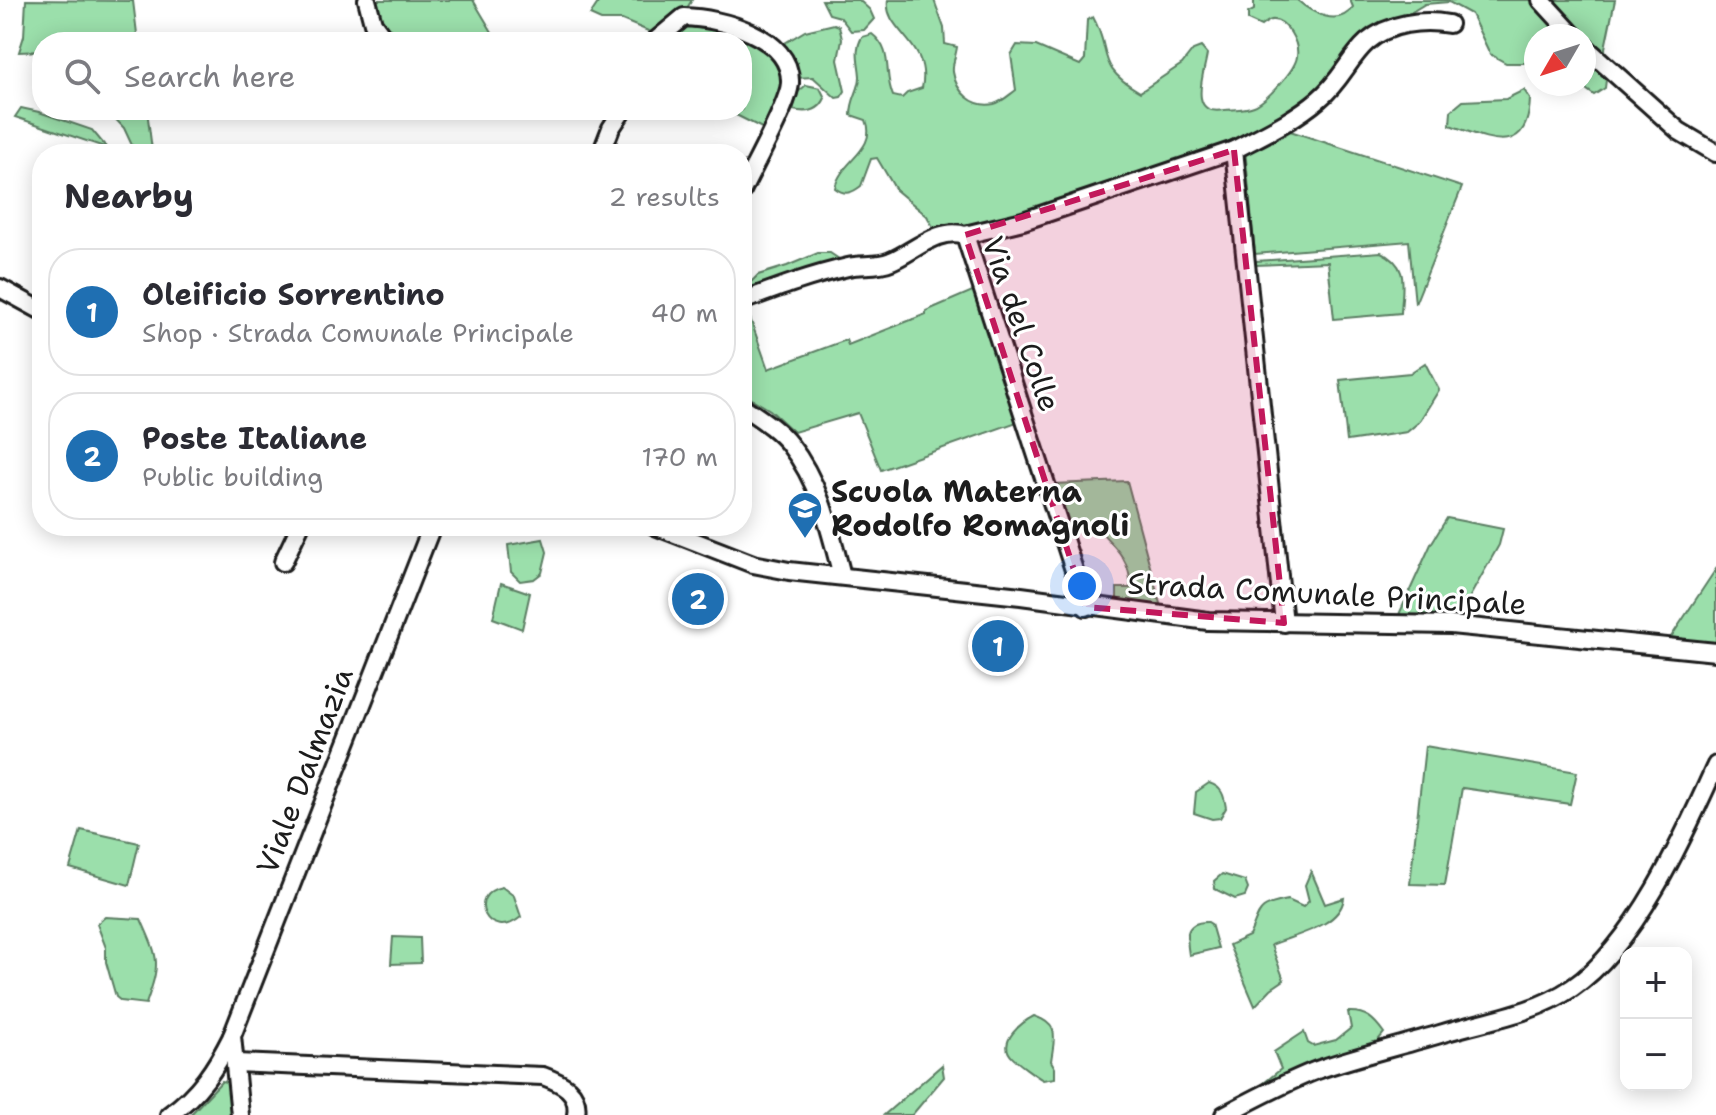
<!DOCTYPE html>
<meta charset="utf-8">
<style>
body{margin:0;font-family:"Shantell Sans",sans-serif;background:#f7f7f7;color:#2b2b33}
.controls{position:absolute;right:24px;bottom:24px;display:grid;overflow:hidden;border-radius:16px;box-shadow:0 4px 20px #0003}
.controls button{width:72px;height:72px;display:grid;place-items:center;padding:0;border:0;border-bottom:2px solid #e1e1e2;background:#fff;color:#2b2b33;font:40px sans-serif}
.compass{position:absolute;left:1524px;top:24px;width:72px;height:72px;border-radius:50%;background:#fff;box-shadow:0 4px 20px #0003;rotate:231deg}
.you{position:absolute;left:1082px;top:586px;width:28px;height:28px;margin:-20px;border:6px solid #fff;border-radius:50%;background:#1a73e8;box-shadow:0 0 0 12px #1a73e833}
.badge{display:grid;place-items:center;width:52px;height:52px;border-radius:50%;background:#1f6fb2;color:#fff;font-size:26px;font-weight:700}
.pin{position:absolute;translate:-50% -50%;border:4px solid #fff;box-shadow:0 2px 8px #0006}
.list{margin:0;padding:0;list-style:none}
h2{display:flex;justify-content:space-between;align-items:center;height:104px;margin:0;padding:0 32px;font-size:34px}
h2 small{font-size:26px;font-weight:400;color:#7c7c81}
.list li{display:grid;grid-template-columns:52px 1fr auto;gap:24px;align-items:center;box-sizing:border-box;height:128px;margin:0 16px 16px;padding:0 16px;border:2px solid #e1e1e2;border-radius:32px}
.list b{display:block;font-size:30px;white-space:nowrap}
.list p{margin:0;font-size:26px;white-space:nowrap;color:#7c7c81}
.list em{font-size:26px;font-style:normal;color:#7c7c81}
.icon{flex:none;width:44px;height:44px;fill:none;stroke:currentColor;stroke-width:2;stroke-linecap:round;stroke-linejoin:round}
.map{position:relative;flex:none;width:1716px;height:1115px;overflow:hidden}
.search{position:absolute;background:#fff;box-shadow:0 4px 20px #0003;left:32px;top:32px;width:720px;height:88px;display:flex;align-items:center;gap:20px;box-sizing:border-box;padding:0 28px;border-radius:32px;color:#7c7c81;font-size:30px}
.panel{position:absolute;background:#fff;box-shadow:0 4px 20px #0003;left:32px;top:144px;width:720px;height:392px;border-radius:32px}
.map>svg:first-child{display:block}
.green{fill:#9bdfab;stroke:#5c7e64;stroke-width:2}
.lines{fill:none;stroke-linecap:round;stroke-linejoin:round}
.minor-casing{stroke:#1c1c1c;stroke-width:22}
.minor{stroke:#fff;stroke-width:16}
.marked{fill:#c2185b;fill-opacity:0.2;stroke:#c2185b;stroke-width:6;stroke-dasharray:16 10;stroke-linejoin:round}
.labels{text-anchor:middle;stroke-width:6;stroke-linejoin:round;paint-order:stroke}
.street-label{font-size:30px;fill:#1c1c1c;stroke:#fff}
.poi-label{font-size:30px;font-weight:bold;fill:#1c1c1c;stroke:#fff;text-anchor:start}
</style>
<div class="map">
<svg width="1716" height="1115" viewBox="0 0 1716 1115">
<rect width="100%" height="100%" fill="#fff"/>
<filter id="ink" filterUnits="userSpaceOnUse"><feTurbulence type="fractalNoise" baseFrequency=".0125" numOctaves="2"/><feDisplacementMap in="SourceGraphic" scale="16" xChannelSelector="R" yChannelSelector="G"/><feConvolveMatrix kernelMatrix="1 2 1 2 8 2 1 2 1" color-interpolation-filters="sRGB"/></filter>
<g filter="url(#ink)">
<g class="green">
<polygon points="26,0 133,1 138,42 42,42 42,51 19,52 24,36"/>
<polygon points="373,0 473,0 498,42 394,42 381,27"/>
<polygon points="600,0 692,0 687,8 667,19 653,33 622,20 601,20 590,15"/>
<polygon points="822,0 859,0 870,10 874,19 864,30 851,31 840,17 829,14"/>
<path d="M888,0h46l10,28 1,16 12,3c-1,8 -5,17 -4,25 3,20 20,36 41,32 8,-2 15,-9 22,-14l-5,-35 6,-10 19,1 44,19 5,-6 2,-39 6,-3c20,36 1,49 47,75l42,-28 11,-14 8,-3 6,7c-2,17 -21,63 17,56 10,-1 20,0 30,-4 12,-5 42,-36 43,-50 2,-12 -10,-38 -26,-36 -1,0 -9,5 -10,6l-13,-6v-7l6,-3v-10h43c15,13 41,28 56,7l-3,-7h265l-10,48 2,23 -2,17 -11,7 -15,-11h5v-48h-48v27h-30l-16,-9 -19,-40 -22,-12 -24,2 -33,20 -108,105 178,58 -47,117 -6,-63 -154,13 -10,-105 -160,49 -147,38 -11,-20 -31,-26 -19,-32 -6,1 -10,27c-9,7 -16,10 -26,2 5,-27 43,-38 31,-68l-15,-5c0,-18 9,-24 9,-39 -1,-15 -6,-25 2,-39l10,-3c22,17 11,39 21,62l9,2 5,-5 15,-5c10,-45 -39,-57 -34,-88z"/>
<polygon points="834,24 839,26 842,39 838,60 845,91 841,97 836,98 813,77 796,78 782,50 783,44 805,31"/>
<path d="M682,26c30,3 93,13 100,50 4,18 -10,38 -16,54l-40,-20h16v-68h-81z"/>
<path d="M806,85l14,3 5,10c-6,14 -19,15 -32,12l5,-18z"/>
<path d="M1524,90l6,9c-2,61 -43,39 -80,26l1,-14 12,-10 43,-2z"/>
<polygon points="21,108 39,112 92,130 107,148 15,117"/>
<polygon points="107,110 147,110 152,150 175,154 136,154 124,128"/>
<path d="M1381,252c29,14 21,34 20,61l-67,6 -6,-57 -72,3v-4z"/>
<polygon points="818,253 830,253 839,259 828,267 753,292 750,283 758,275 787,266"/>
<polygon points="977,289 1020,421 881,470 858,413 794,432 770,410 742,393 742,305 745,304 768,369 846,340 848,345 926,314 926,311"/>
<polygon points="1425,363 1439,390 1419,422 1407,432 1347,441 1340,380 1410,373"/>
<path d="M1127,481l35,130 -45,-7v-16h13c2,-26 -14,-40 -31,-58h-31l-15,-46z"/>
<polygon points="1447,518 1503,529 1499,545 1455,623 1396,621 1431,544"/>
<polygon points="543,539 547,552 542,573 534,579 520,581 511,572 508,545"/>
<polygon points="1716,569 1716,645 1671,637"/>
<polygon points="501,583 530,593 522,629 493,618"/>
<polygon points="1425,746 1577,772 1570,804 1462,788 1445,885 1410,884"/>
<path d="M1209,783c13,4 15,12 17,25l-6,10 -8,1 -18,-6 2,-21z"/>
<polygon points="81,830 139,843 129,885 70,868"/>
<path d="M1311,871l14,33 19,-6c-4,29 -50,37 -73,47l13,35 -13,9 -16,17 -26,-61 20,-9c12,-25 6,-30 39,-36l15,7 6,-6 -4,-16z"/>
<polygon points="1222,874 1245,881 1248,889 1245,896 1235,899 1215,889 1214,881"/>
<path d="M502,887l12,9 7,21c-33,27 -56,-23 -19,-30z"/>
<path d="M105,917l36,2c18,41 20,42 5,85l-25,-3 -5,-4 -10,-35v-14l-9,-24z"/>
<path d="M1208,922l3,2 7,24 -29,7c-3,-18 -5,-34 19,-33z"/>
<polygon points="393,937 420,938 421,963 391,964"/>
<path d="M1348,1012c18,-1 26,7 36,21l-5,6 5,6 -141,55 38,-31 -7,-17 30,-20 4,11 5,3 23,-6 15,-12z"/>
<path d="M1034,1016c27,9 20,22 17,45l4,7v10l-12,2c-7,-4 -28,-19 -32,-24 -13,-15 11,-34 23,-40z"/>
<polygon points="942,1065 944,1077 912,1115 884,1115"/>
<polygon points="222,1081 229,1083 230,1115 190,1115"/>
</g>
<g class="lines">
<defs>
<g id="minor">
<polyline points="367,0 373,23 387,42"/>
<polyline points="1541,0 1574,36"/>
<path d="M654,42l30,-25c36,1 108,19 106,66 -1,21 -38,86 -48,108"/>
<polyline points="1584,46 1679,131 1716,153"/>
<polyline points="601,154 611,128 623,110"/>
<polyline points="965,235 1023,221 1234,150"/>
<polyline points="0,288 42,311"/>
<path d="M742,301c35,-13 70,-26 106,-34 14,-3 30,0 43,-6 22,-9 49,-35 74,-26l121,372"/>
<path d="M742,406c16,11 36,23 48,39 30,38 40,85 52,131"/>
<polyline points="655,526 753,564 789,571 1021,596 1208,621 1451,625 1716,652"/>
<polyline points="283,562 300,526"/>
<path d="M1284,623l-50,-473c30,-16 59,-29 85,-51 22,-18 30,-41 48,-57 22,-19 55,-23 82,-18"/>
<path d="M236,1063l307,13c19,7 37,15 33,39"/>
<path d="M169,1115c30,-21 47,-47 63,-79"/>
<polyline points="240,1115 232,1036 432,526"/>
<path d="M1224,1115c30,-16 62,-33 93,-45 40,-14 83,-24 123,-36 45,-14 92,-19 132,-46 64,-43 113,-154 144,-223"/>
</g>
</defs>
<use href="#minor" class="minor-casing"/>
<use href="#minor" class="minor"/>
</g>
</g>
<path class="marked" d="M1234,150l50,473 -198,-16 -121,-372z"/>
<defs>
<symbol id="school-pin" viewBox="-11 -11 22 30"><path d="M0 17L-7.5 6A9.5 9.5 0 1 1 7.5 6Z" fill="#1f6fb2" stroke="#fff"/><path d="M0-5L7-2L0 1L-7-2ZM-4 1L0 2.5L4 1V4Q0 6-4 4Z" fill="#fff"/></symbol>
</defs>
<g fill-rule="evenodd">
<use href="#school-pin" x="785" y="489" width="40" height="54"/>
</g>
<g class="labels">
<g class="street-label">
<text transform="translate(1021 324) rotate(71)" y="10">Via del Colle</text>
<text transform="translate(1327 594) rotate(3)" y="10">Strada Comunale Principale</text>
<text transform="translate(305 771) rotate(-69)" y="10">Viale Dalmazia</text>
</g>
<g class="poi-label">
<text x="831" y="502">Scuola Materna<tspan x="831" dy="34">Rodolfo Romagnoli</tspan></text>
</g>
</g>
</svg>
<div class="controls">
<button>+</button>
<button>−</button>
</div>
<svg class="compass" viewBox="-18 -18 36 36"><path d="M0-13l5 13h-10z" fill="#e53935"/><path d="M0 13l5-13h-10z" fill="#7c7c81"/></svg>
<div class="you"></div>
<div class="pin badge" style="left:998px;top:646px">1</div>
<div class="pin badge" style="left:698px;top:599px">2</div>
<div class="search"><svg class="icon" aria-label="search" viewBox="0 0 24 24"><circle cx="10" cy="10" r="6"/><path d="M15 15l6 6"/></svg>Search here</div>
<section class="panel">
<h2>Nearby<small>2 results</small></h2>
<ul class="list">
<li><span class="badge">1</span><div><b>Oleificio Sorrentino</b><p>Shop · Strada Comunale Principale</p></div><em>40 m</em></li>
<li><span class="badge">2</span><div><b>Poste Italiane</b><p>Public building</p></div><em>170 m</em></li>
</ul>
</section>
</div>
